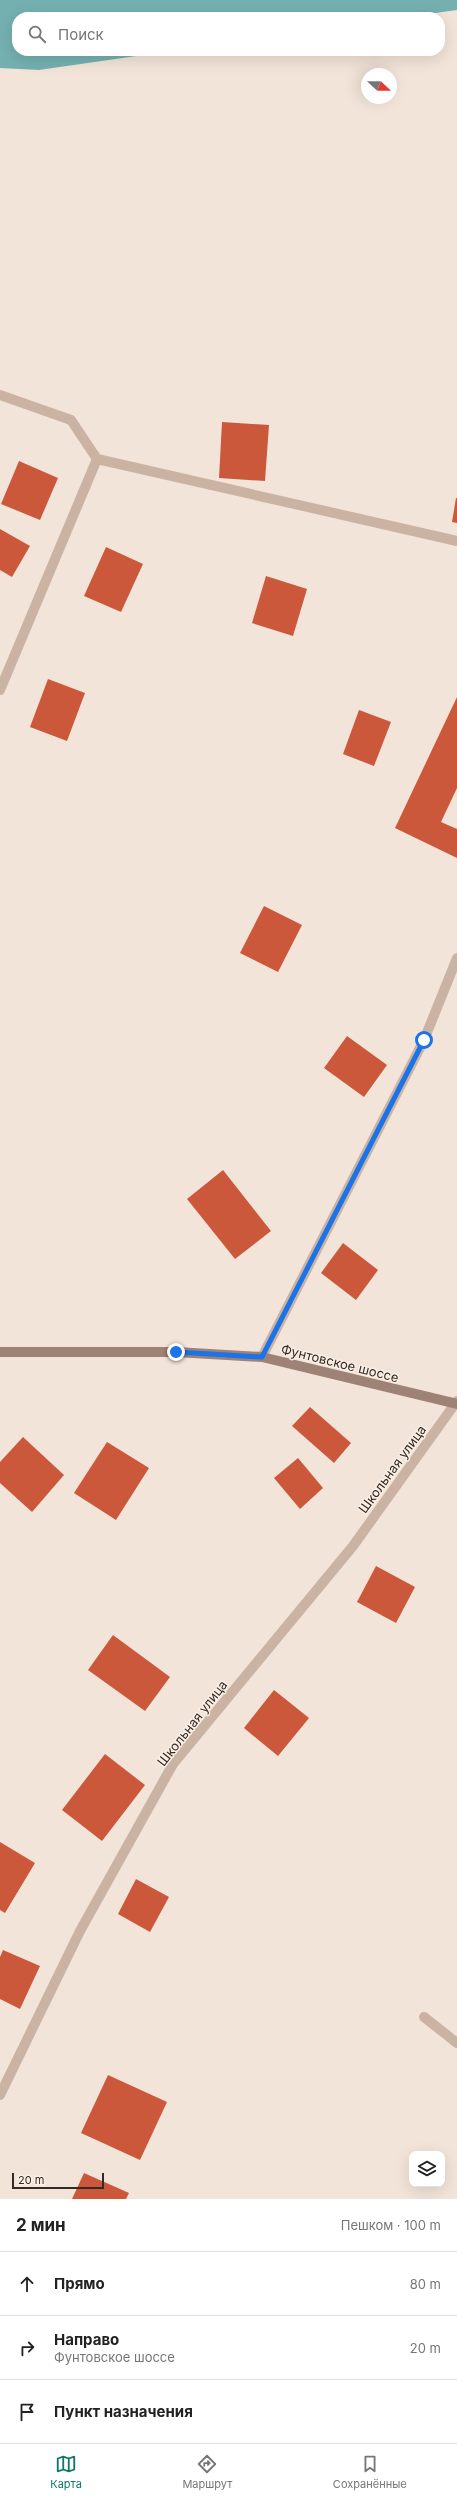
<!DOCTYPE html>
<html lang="ru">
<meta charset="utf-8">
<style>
body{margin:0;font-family:Inter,sans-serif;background:#f2f2f2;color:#222}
.controls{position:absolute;right:12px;bottom:12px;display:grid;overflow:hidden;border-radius:8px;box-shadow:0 4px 16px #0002}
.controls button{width:36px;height:36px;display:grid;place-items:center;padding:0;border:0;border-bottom:1px solid #e0e0e0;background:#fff;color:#222;font:20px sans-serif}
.compass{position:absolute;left:361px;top:68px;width:36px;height:36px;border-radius:50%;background:#fff;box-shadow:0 4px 16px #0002;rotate:112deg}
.scale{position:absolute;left:12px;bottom:10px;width:92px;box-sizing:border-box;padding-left:4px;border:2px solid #352a26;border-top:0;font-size:11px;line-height:14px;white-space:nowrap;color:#352a26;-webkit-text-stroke:3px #faefe4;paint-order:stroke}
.stop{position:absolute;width:12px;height:12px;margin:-9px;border:3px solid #1a73e8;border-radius:50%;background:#fff}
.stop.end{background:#1a73e8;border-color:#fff;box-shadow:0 1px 4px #0008}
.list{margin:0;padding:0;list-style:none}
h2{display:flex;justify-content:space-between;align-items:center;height:52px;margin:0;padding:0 16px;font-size:17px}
h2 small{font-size:13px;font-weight:400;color:#767676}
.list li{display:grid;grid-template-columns:26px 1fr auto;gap:12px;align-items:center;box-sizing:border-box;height:64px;padding:0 16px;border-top:1px solid #e0e0e0}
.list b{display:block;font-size:15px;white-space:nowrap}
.list p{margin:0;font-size:13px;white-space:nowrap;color:#767676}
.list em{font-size:13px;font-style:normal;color:#767676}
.icon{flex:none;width:22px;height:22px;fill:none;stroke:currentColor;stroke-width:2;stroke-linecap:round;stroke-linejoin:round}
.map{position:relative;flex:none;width:457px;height:2199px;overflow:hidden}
.search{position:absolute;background:#fff;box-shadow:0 4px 16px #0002;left:12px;right:12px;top:12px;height:44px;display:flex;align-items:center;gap:10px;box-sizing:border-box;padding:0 14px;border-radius:16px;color:#767676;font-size:15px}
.sheet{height:244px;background:#fff}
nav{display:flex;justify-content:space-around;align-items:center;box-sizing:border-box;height:56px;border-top:1px solid #e0e0e0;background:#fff;font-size:11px;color:#767676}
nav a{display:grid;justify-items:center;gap:2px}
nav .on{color:#0f766e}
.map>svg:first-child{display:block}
.water{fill:#75b0b0}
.building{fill:#cc583c}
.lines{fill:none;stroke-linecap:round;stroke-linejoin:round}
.street{stroke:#cbb3a3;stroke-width:10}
.secondary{stroke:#9e8275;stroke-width:10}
.route{stroke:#1a73e8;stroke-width:5}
.labels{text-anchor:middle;stroke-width:3;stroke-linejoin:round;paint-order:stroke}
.street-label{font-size:13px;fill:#352a26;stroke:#faefe4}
</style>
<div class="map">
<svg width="457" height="2199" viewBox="0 0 457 2199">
<rect width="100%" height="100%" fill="#f2e4d8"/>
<polygon class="water" points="0,0 457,0 457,10 406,17 17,17 17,51 171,51 39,70 0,68"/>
<g class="building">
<polygon points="222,422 269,425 265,481 219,478"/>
<polygon points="19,461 58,478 40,520 1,504"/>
<polygon points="456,498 457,498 457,523 452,522"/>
<polygon points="0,529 30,546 12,577 0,570"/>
<polygon points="106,547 143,564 121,612 84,596"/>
<polygon points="266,576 307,589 293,636 252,623"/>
<polygon points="48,679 85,693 67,741 30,727"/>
<polygon points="457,697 457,788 441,822 457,829 457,858 395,828"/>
<polygon points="359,710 391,722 374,766 343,754"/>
<polygon points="264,906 302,925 278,972 240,953"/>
<polygon points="347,1036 387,1065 364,1097 324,1068"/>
<polygon points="223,1170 271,1231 235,1259 187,1199"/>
<polygon points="343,1243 378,1270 356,1300 321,1273"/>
<polygon points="310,1407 351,1443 334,1463 292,1426"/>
<polygon points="23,1437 64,1475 32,1512 0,1483 0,1462"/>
<polygon points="107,1442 149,1468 116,1520 74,1493"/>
<polygon points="298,1458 323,1488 300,1509 274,1478"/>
<polygon points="376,1566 415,1587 396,1623 357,1602"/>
<polygon points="113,1635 170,1677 145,1711 88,1670"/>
<polygon points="274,1690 309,1718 278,1756 244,1728"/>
<polygon points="105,1754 145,1785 102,1841 62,1810"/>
<polygon points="0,1842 35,1863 5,1913 0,1910"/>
<polygon points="136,1879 169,1897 150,1932 118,1914"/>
<polygon points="3,1950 40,1966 20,2009 0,1999 0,1957"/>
<polygon points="108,2075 167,2102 140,2160 81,2133"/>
<polygon points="84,2173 129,2193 126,2199 72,2199"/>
</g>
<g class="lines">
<g class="street">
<polyline points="0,395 71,420 97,459 457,541"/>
<polyline points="0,690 97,459"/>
<polyline points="262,1357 424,1040 457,958"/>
<polyline points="424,2017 457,2043"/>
<polyline points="0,2095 80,1931 173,1764 353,1546 457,1401"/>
</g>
<polyline class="secondary" points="0,1352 176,1352 262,1357 457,1404"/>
</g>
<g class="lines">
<polyline class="route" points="176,1352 262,1357 424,1040"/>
</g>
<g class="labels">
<g class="street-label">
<text transform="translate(340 1363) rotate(14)" y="5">Фунтовское шоссе</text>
<text transform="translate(392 1469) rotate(-54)" y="5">Школьная улица</text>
<text transform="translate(192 1723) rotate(-52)" y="5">Школьная улица</text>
</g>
</g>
</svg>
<div class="controls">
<button><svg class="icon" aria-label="layers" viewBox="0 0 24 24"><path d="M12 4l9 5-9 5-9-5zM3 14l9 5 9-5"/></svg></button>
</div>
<svg class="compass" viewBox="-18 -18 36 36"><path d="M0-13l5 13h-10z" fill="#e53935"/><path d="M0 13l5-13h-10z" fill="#767676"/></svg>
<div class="scale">20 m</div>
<div class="stop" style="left:424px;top:1040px"></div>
<div class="stop end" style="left:176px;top:1352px"></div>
<div class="search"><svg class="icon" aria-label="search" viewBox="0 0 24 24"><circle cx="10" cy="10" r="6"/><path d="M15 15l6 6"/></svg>Поиск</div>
</div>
<section class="sheet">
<h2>2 мин<small>Пешком · 100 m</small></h2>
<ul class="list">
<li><svg class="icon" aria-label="ahead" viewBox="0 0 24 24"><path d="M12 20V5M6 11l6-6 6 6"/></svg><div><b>Прямо</b></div><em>80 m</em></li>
<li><svg class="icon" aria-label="right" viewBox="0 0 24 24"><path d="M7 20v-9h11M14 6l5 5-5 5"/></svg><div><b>Направо</b><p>Фунтовское шоссе</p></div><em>20 m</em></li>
<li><svg class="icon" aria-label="arrive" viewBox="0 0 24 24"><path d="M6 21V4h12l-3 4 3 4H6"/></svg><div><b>Пункт назначения</b></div></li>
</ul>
</section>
<nav>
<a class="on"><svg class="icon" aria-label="map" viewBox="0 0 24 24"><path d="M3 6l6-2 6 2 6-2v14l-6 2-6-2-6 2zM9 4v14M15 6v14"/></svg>Карта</a>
<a><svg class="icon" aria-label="directions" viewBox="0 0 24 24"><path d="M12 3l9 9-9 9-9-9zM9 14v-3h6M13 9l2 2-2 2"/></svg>Маршрут</a>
<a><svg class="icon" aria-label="saved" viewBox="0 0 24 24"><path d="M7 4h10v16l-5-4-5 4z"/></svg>Сохранённые</a>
</nav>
